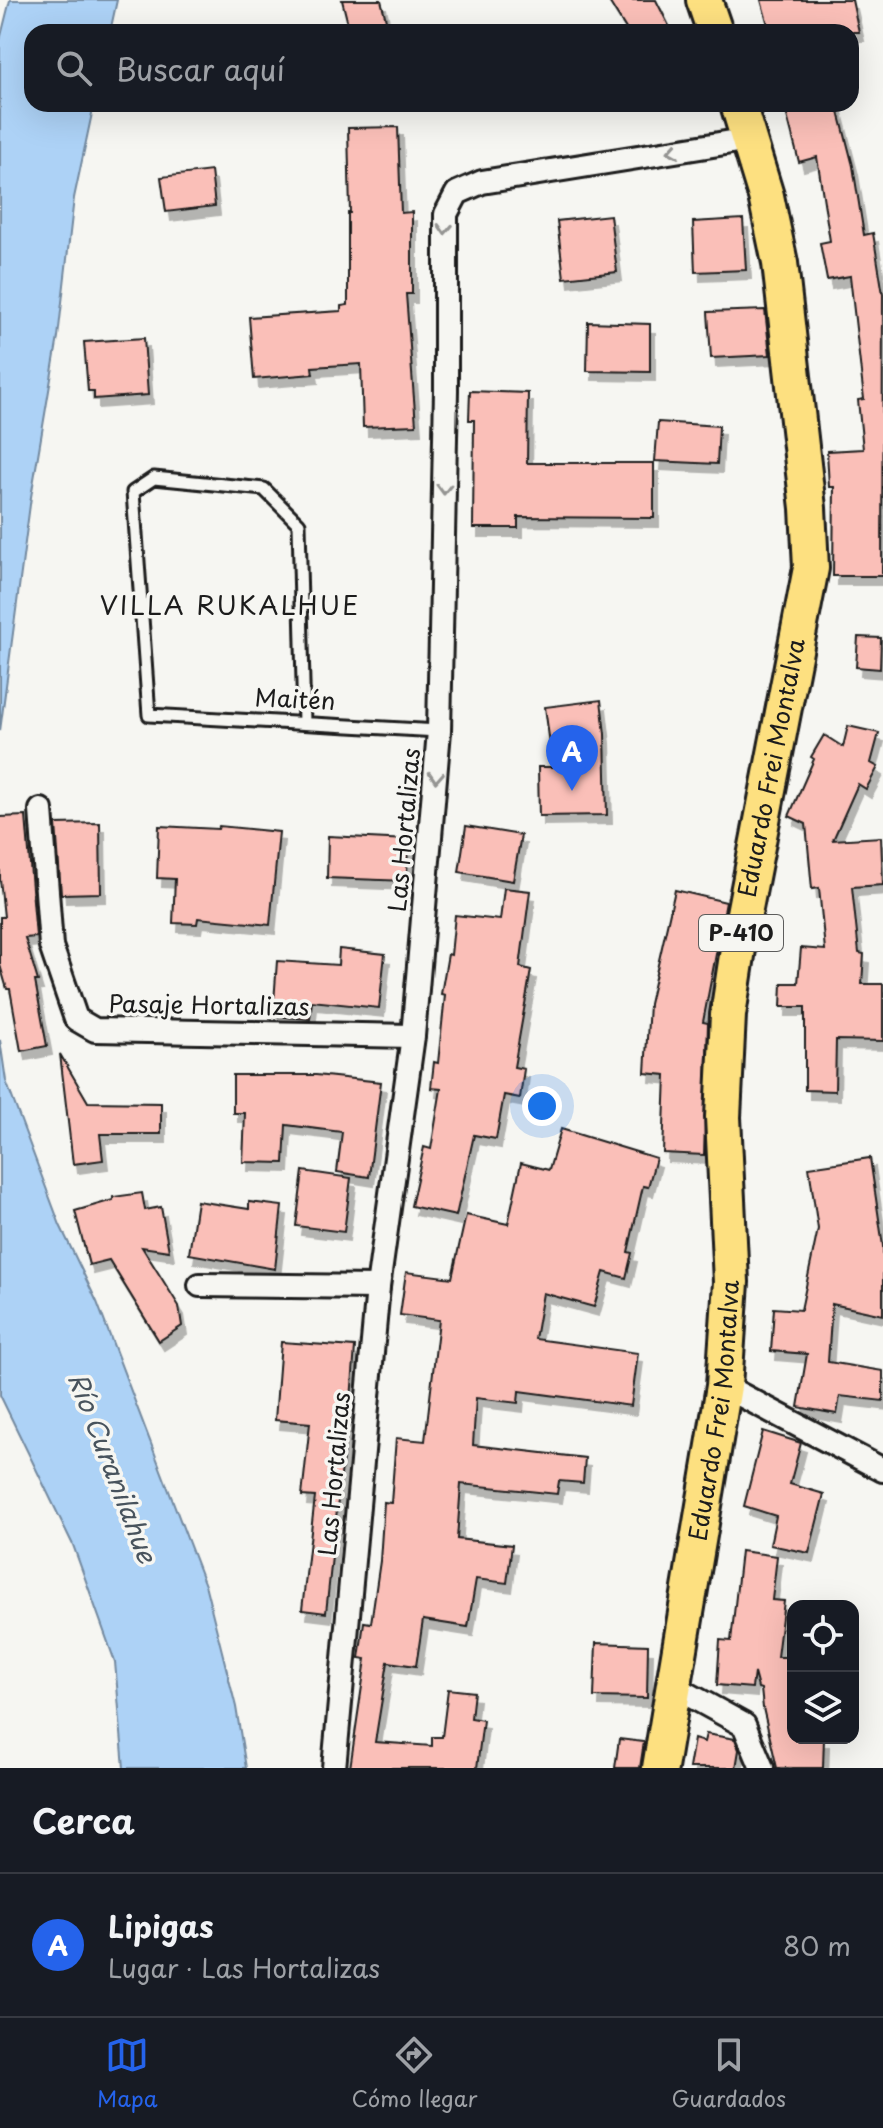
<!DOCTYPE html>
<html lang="es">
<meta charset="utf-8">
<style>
body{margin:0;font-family:"Playpen Sans",sans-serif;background:#20242c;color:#f1f3f6}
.controls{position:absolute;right:24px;bottom:24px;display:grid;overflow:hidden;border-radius:16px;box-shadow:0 8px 32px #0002}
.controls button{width:72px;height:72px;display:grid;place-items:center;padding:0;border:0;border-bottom:2px solid #363941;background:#171b24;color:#f1f3f6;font:40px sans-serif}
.you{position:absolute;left:542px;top:1106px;width:28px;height:28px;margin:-20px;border:6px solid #fff;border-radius:50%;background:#1a73e8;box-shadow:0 0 0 12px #1a73e833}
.badge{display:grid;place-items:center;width:52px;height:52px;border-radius:50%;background:#2563eb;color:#fff;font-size:26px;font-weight:700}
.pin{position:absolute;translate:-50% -66px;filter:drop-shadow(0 2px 4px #0008)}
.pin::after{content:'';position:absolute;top:42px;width:28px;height:24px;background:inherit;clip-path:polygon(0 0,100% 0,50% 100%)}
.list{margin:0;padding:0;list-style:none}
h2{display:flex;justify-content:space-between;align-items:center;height:104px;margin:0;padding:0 32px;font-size:34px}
h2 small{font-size:26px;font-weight:400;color:#9ea1a6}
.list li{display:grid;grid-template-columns:52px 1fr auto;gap:24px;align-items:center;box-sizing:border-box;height:144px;padding:0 32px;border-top:2px solid #363941}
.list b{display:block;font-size:30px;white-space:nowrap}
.list p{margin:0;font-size:26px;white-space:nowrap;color:#9ea1a6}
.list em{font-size:26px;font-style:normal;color:#9ea1a6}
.icon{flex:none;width:44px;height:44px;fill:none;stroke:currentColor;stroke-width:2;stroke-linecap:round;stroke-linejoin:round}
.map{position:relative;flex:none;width:883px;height:1768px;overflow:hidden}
.search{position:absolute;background:#171b24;box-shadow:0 8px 32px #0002;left:24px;right:24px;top:24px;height:88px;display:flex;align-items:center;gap:20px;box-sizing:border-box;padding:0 28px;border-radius:24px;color:#9ea1a6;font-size:30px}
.sheet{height:248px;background:#171b24}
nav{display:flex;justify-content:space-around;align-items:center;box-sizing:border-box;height:112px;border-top:2px solid #363941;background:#171b24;font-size:22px;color:#9ea1a6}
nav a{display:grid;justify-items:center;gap:4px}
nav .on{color:#2563eb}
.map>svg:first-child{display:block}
.water{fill:#add2f6;stroke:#73899f;stroke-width:2}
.building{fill:#fabfb8;stroke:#1c1c1c;stroke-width:2;filter:url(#shadow)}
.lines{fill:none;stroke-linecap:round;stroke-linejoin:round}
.service-casing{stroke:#1c1c1c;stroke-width:17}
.minor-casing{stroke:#1c1c1c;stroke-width:28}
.primary-casing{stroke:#1c1c1c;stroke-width:40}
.service{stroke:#f6f6f2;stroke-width:11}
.minor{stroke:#f6f6f2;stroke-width:22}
.primary{stroke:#fde080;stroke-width:34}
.oneway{stroke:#949492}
.labels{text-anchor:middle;stroke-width:7;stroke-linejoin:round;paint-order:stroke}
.shield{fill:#f6f6f2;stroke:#5d5d5c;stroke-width:2}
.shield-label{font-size:22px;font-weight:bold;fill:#1c1c1c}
.street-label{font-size:24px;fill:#1c1c1c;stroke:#f6f6f2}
.neighbourhood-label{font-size:26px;letter-spacing:2px;fill:#1c1c1c;stroke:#f6f6f2}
.water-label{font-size:26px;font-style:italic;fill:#48535d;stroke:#f6f6f2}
</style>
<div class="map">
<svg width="883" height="1768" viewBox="0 0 883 1768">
<defs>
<filter id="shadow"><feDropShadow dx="5" dy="9" stdDeviation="0" flood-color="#0004"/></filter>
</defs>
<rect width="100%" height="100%" fill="#f6f6f2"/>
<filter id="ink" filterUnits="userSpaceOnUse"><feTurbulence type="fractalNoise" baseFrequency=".0125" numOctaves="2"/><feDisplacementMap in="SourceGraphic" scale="16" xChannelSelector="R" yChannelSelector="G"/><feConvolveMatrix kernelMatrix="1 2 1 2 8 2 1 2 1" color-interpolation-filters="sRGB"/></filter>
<g filter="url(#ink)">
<g class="water">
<polygon points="10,0 117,0 110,32 32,32 32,104 94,104 74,198 58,337 31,497 0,731 0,40"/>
<polygon points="0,1040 6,1081 60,1225 97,1302 206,1588 236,1707 246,1768 124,1768 115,1662 73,1545 0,1395"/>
</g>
<g class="building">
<polygon points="342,0 381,0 389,32 350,32"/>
<polygon points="608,0 656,0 672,32 628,32"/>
<polygon points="761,0 852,0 859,32 770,32"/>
<polygon points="784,104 837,104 853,166 864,235 873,233 883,294 882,576 833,576 834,487 829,487 827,451 863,449 858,400 864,399 850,276 827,280 820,243 830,241 817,157 799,162"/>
<polygon points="398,127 401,213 412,212 412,294 406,294 416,425 363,427 361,364 312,367 313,374 254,379 249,317 341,311 341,306 348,305 348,213 350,213 348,128"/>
<polygon points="211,171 215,206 166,212 161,177"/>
<polygon points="610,215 617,272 564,278 557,221"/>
<polygon points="743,219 746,270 695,272 693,222"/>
<polygon points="765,310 770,355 711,358 708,312"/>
<polygon points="588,322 650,324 650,372 587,371"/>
<polygon points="144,338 148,395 94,399 94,391 88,391 84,342"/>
<polygon points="470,391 528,393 527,463 654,463 654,518 518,517 518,528 473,528 474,420 469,420"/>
<polygon points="658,422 719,426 717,464 655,461"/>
<polygon points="858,637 881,638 880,669 856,667"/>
<polygon points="601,700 605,734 607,815 539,816 538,767 553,767 545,707"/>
<polygon points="848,726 879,733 871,763 878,767 866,789 858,784 833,840 881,837 883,885 852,887 859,953 864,954 862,984 883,984 883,1041 836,1040 835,1091 805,1090 805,1007 781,1007 782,983 798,983 801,948 825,950 819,888 812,889 806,824 789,816 814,759 811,757 824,735 843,747"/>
<polygon points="26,816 36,937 25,938 38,981 35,981 47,1046 21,1051 10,989 7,989 0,965 0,917 4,917 0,879 0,817"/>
<polygon points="100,823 101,893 61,894 56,824"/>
<polygon points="159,826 218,829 219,826 279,832 270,925 198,918 197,924 173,923 175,879 157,878"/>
<polygon points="466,826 521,835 513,881 459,872"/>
<polygon points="328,836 408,840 407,881 327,878"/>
<polygon points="504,888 530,891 520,967 531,970 514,1067 524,1069 520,1098 504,1095 496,1139 474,1135 456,1216 411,1206 424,1147 431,1149 441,1089 431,1088 434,1062 438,1063 445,995 441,994 448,954 451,955 455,915 500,920"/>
<polygon points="675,890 726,902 703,1022 708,1023 704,1155 663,1153 666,1075 645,1073 649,1004"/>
<polygon points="339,949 385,954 379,1008 312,1001 310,1019 273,1016 277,961 338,965"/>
<polygon points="60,1054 88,1102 161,1103 161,1134 100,1134 103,1160 73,1164"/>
<polygon points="233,1075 316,1075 381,1082 369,1177 337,1172 342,1132 286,1125 284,1163 243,1162 245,1113 233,1113"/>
<polygon points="561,1129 656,1158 648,1187 643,1186 628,1252 632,1253 626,1278 604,1272 594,1307 543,1293 535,1339 638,1353 631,1406 519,1391 518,1403 476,1398 473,1445 585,1458 583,1483 559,1481 557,1494 461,1484 457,1539 512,1545 507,1583 476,1579 468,1627 423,1620 416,1666 388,1662 375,1742 432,1746 432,1737 442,1737 448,1689 474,1692 471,1718 483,1720 477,1768 350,1768 366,1659 359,1658 364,1622 371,1623 380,1561 384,1502 391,1503 396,1438 425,1441 439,1320 400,1315 406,1272 452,1278 466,1215 508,1224 521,1163 549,1170"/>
<polygon points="870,1158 883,1246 883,1315 832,1304 828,1362 883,1371 883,1401 840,1396 837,1414 798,1407 807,1354 771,1351 774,1308 801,1310 818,1229 809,1167"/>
<polygon points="303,1171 351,1178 344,1232 296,1226"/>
<polygon points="142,1193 145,1210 161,1207 169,1251 142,1247 179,1306 182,1326 159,1341 109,1260 89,1265 75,1211 113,1200 113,1197"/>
<polygon points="197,1201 249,1209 249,1202 282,1206 275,1269 189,1254"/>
<polygon points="281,1342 355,1347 349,1426 347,1425 338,1500 326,1613 302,1610 315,1497 302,1496 310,1423 275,1420"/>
<polygon points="763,1431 801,1443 790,1484 824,1494 809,1553 770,1545 776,1516 744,1506"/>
<polygon points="741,1551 777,1556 772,1600 784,1601 777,1657 793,1657 793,1738 824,1738 823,1768 777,1768 763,1708 761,1689 758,1688 754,1673 752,1688 717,1685 720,1640 731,1641"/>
<polygon points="596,1643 648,1645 647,1698 594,1697"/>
<polygon points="706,1734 735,1739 739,1750 736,1768 689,1768 694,1739 704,1742"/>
<polygon points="619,1739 644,1742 640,1768 615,1768"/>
</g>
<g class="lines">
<defs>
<polyline id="service" points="304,723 299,524 264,489 154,478 133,492 149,715 439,731"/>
<g id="minor">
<polyline points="41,810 51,946 76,1019 95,1030 413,1036"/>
<polyline points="200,1285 378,1287"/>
<polyline points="724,1386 883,1470"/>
<polyline points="673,1686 744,1725 762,1768"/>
<polyline points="334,1768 378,1287 413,1036 439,731 446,390 446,214 457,193 482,182 750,139"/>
</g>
<g id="primary">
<polyline points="704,0 715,32"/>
<path id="s1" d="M660,1768l64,-382 7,-104 -8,-165 5,-102 13,-86 70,-361 -3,-60 -28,-245 -14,-67 -28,-92"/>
</g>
</defs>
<use href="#service" class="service-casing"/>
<use href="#minor" class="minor-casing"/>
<use href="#primary" class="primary-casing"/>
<use href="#service" class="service"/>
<use href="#minor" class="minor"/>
<use href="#primary" class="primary"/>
</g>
<defs><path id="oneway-chevron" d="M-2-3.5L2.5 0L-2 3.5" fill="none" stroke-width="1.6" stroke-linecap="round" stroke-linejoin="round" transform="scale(2)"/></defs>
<g class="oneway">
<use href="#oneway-chevron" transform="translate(673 151) rotate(171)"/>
<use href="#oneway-chevron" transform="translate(445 229) rotate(93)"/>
<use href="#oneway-chevron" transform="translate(444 489) rotate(91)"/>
<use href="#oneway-chevron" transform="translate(436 777) rotate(94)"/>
</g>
</g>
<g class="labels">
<rect class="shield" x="699" y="915" width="84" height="36" rx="6"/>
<g class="shield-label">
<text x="741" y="941">P-410</text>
</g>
<g class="street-label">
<text transform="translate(295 700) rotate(3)" y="8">Maitén</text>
<text dy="8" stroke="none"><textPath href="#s1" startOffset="1010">Eduardo Frei Montalva</textPath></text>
<text transform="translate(405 830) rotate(-85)" y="8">Las Hortalizas</text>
<text transform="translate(209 1006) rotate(1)" y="8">Pasaje Hortalizas</text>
<text dy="8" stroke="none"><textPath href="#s1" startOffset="362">Eduardo Frei Montalva</textPath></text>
<text transform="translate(335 1474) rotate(-85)" y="8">Las Hortalizas</text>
</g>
<g class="neighbourhood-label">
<text x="230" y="615">VILLA RUKALHUE</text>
</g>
<g class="water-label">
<text transform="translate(112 1468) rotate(69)" y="9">Río Curanilahue</text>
</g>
</g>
</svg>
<div class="controls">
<button><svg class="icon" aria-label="locate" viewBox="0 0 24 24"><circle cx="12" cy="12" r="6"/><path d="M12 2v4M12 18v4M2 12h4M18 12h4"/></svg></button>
<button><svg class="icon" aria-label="layers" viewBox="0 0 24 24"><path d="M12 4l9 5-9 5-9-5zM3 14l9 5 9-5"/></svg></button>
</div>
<div class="you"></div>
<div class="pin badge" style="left:572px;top:791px">A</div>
<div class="search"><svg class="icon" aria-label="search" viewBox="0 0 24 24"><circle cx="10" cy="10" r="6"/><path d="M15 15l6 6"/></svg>Buscar aquí</div>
</div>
<section class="sheet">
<h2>Cerca<small></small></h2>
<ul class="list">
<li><span class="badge">A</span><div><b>Lipigas</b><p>Lugar · Las Hortalizas</p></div><em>80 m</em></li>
</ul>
</section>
<nav>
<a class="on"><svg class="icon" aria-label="map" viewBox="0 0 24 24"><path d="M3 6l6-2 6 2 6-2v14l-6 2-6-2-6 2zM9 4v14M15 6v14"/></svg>Mapa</a>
<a><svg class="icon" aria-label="directions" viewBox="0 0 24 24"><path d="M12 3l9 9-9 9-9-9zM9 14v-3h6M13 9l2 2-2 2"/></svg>Cómo llegar</a>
<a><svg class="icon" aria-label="saved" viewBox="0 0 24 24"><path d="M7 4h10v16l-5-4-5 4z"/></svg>Guardados</a>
</nav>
